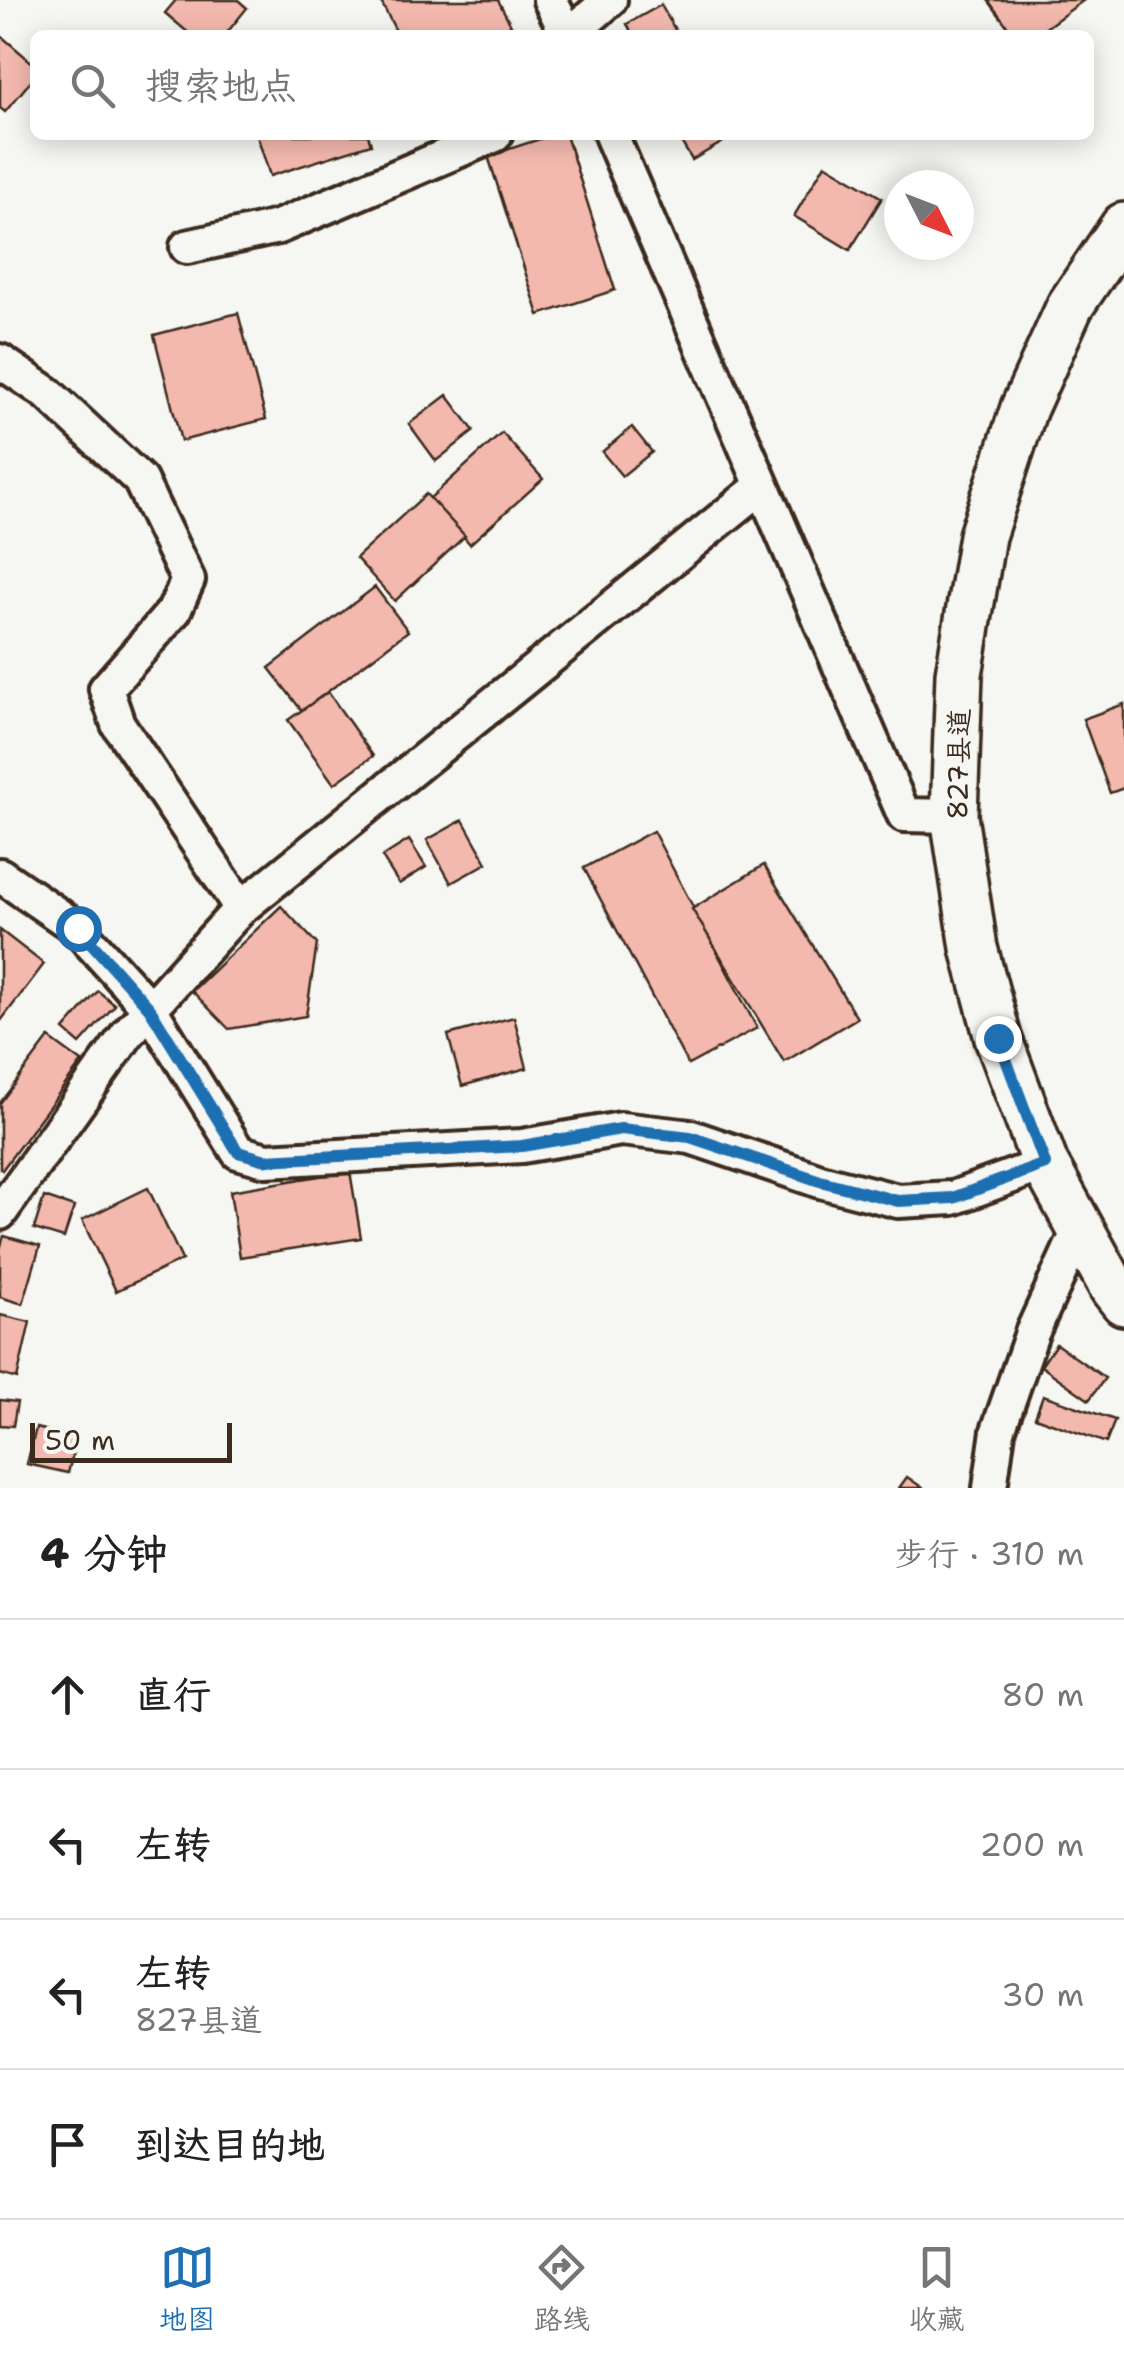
<!DOCTYPE html>
<html lang="zh">
<meta charset="utf-8">
<style>
body{margin:0;font-family:"Shantell Sans","LXGW WenKai TC",sans-serif;background:#f6f6f6;color:#222}
.compass{position:absolute;left:884px;top:170px;width:90px;height:90px;border-radius:50%;background:#fff;box-shadow:0 5px 25px #0003;rotate:132deg}
.scale{position:absolute;left:30px;bottom:25px;width:202px;box-sizing:border-box;padding-left:10px;border:5px solid #3b2a1e;border-top:0;font-size:28px;line-height:35px;white-space:nowrap;color:#3b2a1e;-webkit-text-stroke:8px #f6f6f2;paint-order:stroke}
.stop{position:absolute;width:30px;height:30px;margin:-22px;border:8px solid #1f6fb2;border-radius:50%;background:#fff}
.stop.end{background:#1f6fb2;border-color:#fff;box-shadow:0 2px 10px #0008}
.list{margin:0;padding:0;list-style:none}
h2{display:flex;justify-content:space-between;align-items:center;height:130px;margin:0;padding:0 40px;font-size:42px}
h2 small{font-size:32px;font-weight:400;color:#767676}
.list li{display:grid;grid-template-columns:65px 1fr auto;gap:30px;align-items:center;box-sizing:border-box;height:150px;padding:0 40px;border-top:2px solid #e0e0e0}
.list b{display:block;font-size:38px;white-space:nowrap}
.list p{margin:0;font-size:32px;white-space:nowrap;color:#767676}
.list em{font-size:32px;font-style:normal;color:#767676}
.icon{flex:none;width:55px;height:55px;fill:none;stroke:currentColor;stroke-width:2;stroke-linecap:round;stroke-linejoin:round}
.map{position:relative;flex:none;width:1124px;height:1488px;overflow:hidden}
.search{position:absolute;background:#fff;box-shadow:0 5px 25px #0003;left:30px;right:30px;top:30px;height:110px;display:flex;align-items:center;gap:25px;box-sizing:border-box;padding:0 35px;border-radius:15px;color:#767676;font-size:38px}
.sheet{height:730px;background:#fff}
nav{display:flex;justify-content:space-around;align-items:center;box-sizing:border-box;height:140px;border-top:2px solid #e0e0e0;background:#fff;font-size:28px;color:#767676}
nav a{display:grid;justify-items:center;gap:5px}
nav .on{color:#1f6fb2}
.map>svg:first-child{display:block}
.building{fill:#f4b9ae;stroke:#3b2a1e;stroke-width:2.5}
.lines{fill:none;stroke-linecap:round;stroke-linejoin:round}
.street-casing{stroke:#3b2a1e;stroke-width:40}
.secondary-casing{stroke:#3b2a1e;stroke-width:52}
.street{stroke:#f6f6f2;stroke-width:32}
.secondary{stroke:#f6f6f2;stroke-width:45}
.route{stroke:#1f6fb2;stroke-width:12}
.labels{text-anchor:middle;stroke-width:8;stroke-linejoin:round;paint-order:stroke}
.street-label{font-size:28px;fill:#3b2a1e;stroke:#f6f6f2}
</style>
<div class="map">
<svg width="1124" height="1488" viewBox="0 0 1124 1488">
<rect width="100%" height="100%" fill="#f6f6f2"/>
<filter id="ink" filterUnits="userSpaceOnUse"><feTurbulence type="fractalNoise" baseFrequency=".01" numOctaves="2"/><feDisplacementMap in="SourceGraphic" scale="20" xChannelSelector="R" yChannelSelector="G"/><feConvolveMatrix kernelMatrix="1 2 1 2 8 2 1 2 1" color-interpolation-filters="sRGB"/></filter>
<g filter="url(#ink)">
<g class="building">
<polygon points="176,0 238,0 247,8 225,35 191,35 165,13"/>
<polygon points="380,0 498,0 511,25 491,35 398,35"/>
<polygon points="988,0 1084,0 1036,35 1014,35"/>
<polygon points="661,5 678,35 633,35 627,24"/>
<polygon points="0,35 35,65 35,76 5,112 0,108"/>
<polygon points="257,135 368,135 371,144 270,176"/>
<polygon points="552,135 566,135 615,290 539,315 488,156"/>
<polygon points="677,135 735,135 692,160"/>
<polygon points="825,164 882,198 850,250 794,216"/>
<polygon points="238,313 266,419 181,441 154,335"/>
<polygon points="447,395 474,431 436,461 409,424"/>
<polygon points="632,427 652,452 622,476 602,452"/>
<polygon points="502,433 543,479 470,544 430,498"/>
<polygon points="426,494 465,536 395,601 356,558"/>
<polygon points="375,587 408,631 302,711 269,668"/>
<polygon points="328,692 373,756 334,784 288,720"/>
<polygon points="1124,704 1124,788 1110,793 1083,719"/>
<polygon points="463,820 487,863 451,883 427,840"/>
<polygon points="653,831 757,1028 688,1065 584,868"/>
<polygon points="409,840 426,867 399,884 382,857"/>
<polygon points="764,865 857,1018 784,1062 692,909"/>
<polygon points="281,906 317,944 306,1016 229,1029 192,991"/>
<polygon points="0,930 44,964 0,1022"/>
<polygon points="98,991 115,1005 80,1044 64,1030"/>
<polygon points="514,1017 527,1068 462,1086 448,1035"/>
<polygon points="49,1038 82,1062 2,1170 0,1168 0,1103"/>
<polygon points="350,1171 361,1238 240,1257 230,1191"/>
<polygon points="148,1188 182,1260 116,1291 82,1220"/>
<polygon points="44,1197 74,1207 64,1238 34,1229"/>
<polygon points="4,1236 40,1246 23,1304 0,1297 0,1249"/>
<polygon points="0,1315 30,1322 17,1379 0,1374"/>
<polygon points="1056,1344 1105,1378 1089,1400 1041,1366"/>
<polygon points="1043,1395 1115,1420 1106,1443 1035,1417"/>
<polygon points="0,1400 17,1402 13,1426 0,1425"/>
<polygon points="36,1428 77,1438 68,1473 27,1464"/>
<polygon points="907,1477 923,1488 899,1488"/>
</g>
<g class="lines">
<defs>
<g id="street">
<polyline points="550,0 568,35"/>
<polyline points="569,35 610,0"/>
<polyline points="611,135 904,815 954,816"/>
<polyline points="187,247 278,227 495,135"/>
<polyline points="0,361 47,393 140,480 188,580 174,611 106,689 118,724 241,908"/>
<polyline points="0,875 77,928 150,1009 238,1152 266,1160 522,1146 621,1129 691,1137 820,1181 898,1201 953,1198 1045,1164"/>
<polyline points="0,1213 128,1033 241,908 762,486"/>
<polyline points="990,1488 998,1431 1032,1333 1080,1228"/>
</g>
<polyline id="secondary" points="1124,226 1070,306 1024,408 982,536 959,674 954,816 974,948 998,1038 1045,1164 1113,1288 1124,1302"/>
</defs>
<use href="#street" class="street-casing"/>
<use href="#secondary" class="secondary-casing"/>
<use href="#street" class="street"/>
<use href="#secondary" class="secondary"/>
</g>
</g>
<g class="lines" filter="url(#ink)">
<polyline class="route" points="78,928 150,1009 238,1152 266,1160 522,1146 621,1129 690,1137 820,1181 898,1201 953,1198 1045,1164 998,1038"/>
</g>
<g class="labels">
<g class="street-label">
<text transform="translate(958 764) rotate(-89)" y="10">827县道</text>
</g>
</g>
</svg>
<svg class="compass" viewBox="-18 -18 36 36"><path d="M0-13l5 13h-10z" fill="#e53935"/><path d="M0 13l5-13h-10z" fill="#767676"/></svg>
<div class="scale">50 m</div>
<div class="stop" style="left:78px;top:928px"></div>
<div class="stop end" style="left:998px;top:1038px"></div>
<div class="search"><svg class="icon" aria-label="search" viewBox="0 0 24 24"><circle cx="10" cy="10" r="6"/><path d="M15 15l6 6"/></svg>搜索地点</div>
</div>
<section class="sheet">
<h2>4 分钟<small>步行 · 310 m</small></h2>
<ul class="list">
<li><svg class="icon" aria-label="ahead" viewBox="0 0 24 24"><path d="M12 20V5M6 11l6-6 6 6"/></svg><div><b>直行</b></div><em>80 m</em></li>
<li><svg class="icon" aria-label="left" viewBox="0 0 24 24"><path d="M17 20v-9H6M10 6l-5 5 5 5"/></svg><div><b>左转</b></div><em>200 m</em></li>
<li><svg class="icon" aria-label="left" viewBox="0 0 24 24"><path d="M17 20v-9H6M10 6l-5 5 5 5"/></svg><div><b>左转</b><p>827县道</p></div><em>30 m</em></li>
<li><svg class="icon" aria-label="arrive" viewBox="0 0 24 24"><path d="M6 21V4h12l-3 4 3 4H6"/></svg><div><b>到达目的地</b></div></li>
</ul>
</section>
<nav>
<a class="on"><svg class="icon" aria-label="map" viewBox="0 0 24 24"><path d="M3 6l6-2 6 2 6-2v14l-6 2-6-2-6 2zM9 4v14M15 6v14"/></svg>地图</a>
<a><svg class="icon" aria-label="directions" viewBox="0 0 24 24"><path d="M12 3l9 9-9 9-9-9zM9 14v-3h6M13 9l2 2-2 2"/></svg>路线</a>
<a><svg class="icon" aria-label="saved" viewBox="0 0 24 24"><path d="M7 4h10v16l-5-4-5 4z"/></svg>收藏</a>
</nav>
